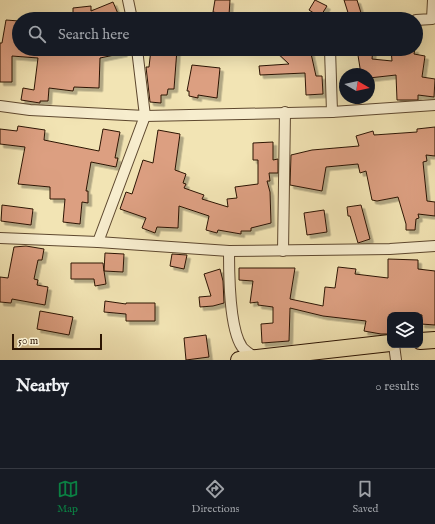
<!DOCTYPE html>
<style>
body{margin:0;font-family:"IM FELL English",serif;background:#20242c;color:#f1f3f6}
.controls{position:absolute;right:12px;bottom:12px;display:grid;overflow:hidden;border-radius:8px;box-shadow:0 4px 16px #0002}
.controls button{width:36px;height:36px;display:grid;place-items:center;padding:0;border:0;border-bottom:1px solid #363941;background:#171b24;color:#f1f3f6;font:20px sans-serif}
.compass{position:absolute;left:339px;top:68px;width:36px;height:36px;border-radius:50%;background:#171b24;box-shadow:0 4px 16px #0002;rotate:99deg}
.scale{position:absolute;left:12px;bottom:10px;width:90px;box-sizing:border-box;padding-left:4px;border:2px solid #2c1403;border-top:0;font-size:11px;line-height:14px;white-space:nowrap;color:#2c1403;-webkit-text-stroke:3px #f7edce;paint-order:stroke}
.list{margin:0;padding:0;list-style:none}
h2{display:flex;justify-content:space-between;align-items:center;height:52px;margin:0;padding:0 16px;font-size:17px}
h2 small{font-size:13px;font-weight:400;color:#9ea1a6}
.icon{flex:none;width:22px;height:22px;fill:none;stroke:currentColor;stroke-width:2;stroke-linecap:round;stroke-linejoin:round}
.map{position:relative;flex:none;width:435px;height:360px;overflow:hidden}
.search{position:absolute;background:#171b24;box-shadow:0 4px 16px #0002;left:12px;right:12px;top:12px;height:44px;display:flex;align-items:center;gap:10px;box-sizing:border-box;padding:0 14px;border-radius:22px;color:#9ea1a6;font-size:15px}
.sheet{height:108px;background:#171b24}
nav{display:flex;justify-content:space-around;align-items:center;box-sizing:border-box;height:56px;border-top:1px solid #363941;background:#171b24;font-size:11px;color:#9ea1a6}
nav a{display:grid;justify-items:center;gap:2px}
nav .on{color:#0b8043}
.map>svg:first-child{display:block}
.building{fill:#dc9f81;stroke:#2c1403;filter:url(#shadow)}
.lines{fill:none;stroke-linecap:round;stroke-linejoin:round}
.minor-casing{stroke:#5e482f;stroke-width:12}
.trunk-casing{stroke:#2c1403;stroke-width:18}
.minor{stroke:#f7edce;stroke-width:10}
.trunk{stroke:#f2e4b4;stroke-width:16}
</style>
<div class="map">
<svg width="435" height="360" viewBox="0 0 435 360">
<defs>
<filter id="shadow"><feDropShadow dx="3.5" dy="3.5" stdDeviation="0" flood-color="#0004"/></filter>
</defs>
<rect width="100%" height="100%" fill="#f2e4b4"/>
<filter id="stains"><feTurbulence type="fractalNoise" baseFrequency=".005" numOctaves="4"/><feColorMatrix values="0 0 0 0 .2 0 0 0 0 .09 0 0 0 0 .02 0 0 0 .5 -.17"/></filter>
<radialGradient id="worn" r=".72"><stop offset=".6" stop-color="#630" stop-opacity="0"/><stop offset="1" stop-color="#630" stop-opacity=".3"/></radialGradient>
<g class="building">
<polygon points="215,0 230,0 229,15 213,12"/>
<polygon points="315,0 327,6 320,17 309,10"/>
<polygon points="344,0 357,0 362,16 350,19"/>
<polygon points="113,2 119,16 110,19 73,19 73,8 91,6 91,11"/>
<polygon points="6,20 19,21 18,45 19,45 19,49 123,49 124,53 100,58 99,88 74,87 73,91 49,88 48,101 40,101 40,103 21,100 23,88 34,90 38,58 12,56 12,82 0,82 0,43 2,43"/>
<polygon points="151,49 177,49 174,89 168,89 167,95 161,95 161,103 150,102 146,67 149,67"/>
<polygon points="273,49 310,49 316,76 322,76 323,94 306,95 305,73 260,75 259,66 289,64"/>
<polygon points="357,49 373,49 372,59 392,61 391,49 415,49 414,54 425,56 422,77 435,79 434,97 418,95 418,100 397,100 396,75 369,78 369,74 359,74 360,68"/>
<polygon points="192,65 220,68 217,98 198,95 198,98 189,96 189,91 187,91"/>
<polygon points="18,126 45,130 44,140 99,151 103,129 120,132 115,158 118,158 116,167 91,162 86,191 88,191 88,203 82,202 80,224 63,222 65,199 50,199 50,187 18,184 25,147 0,144 0,129 17,131"/>
<polygon points="435,127 435,156 426,155 427,161 423,162 427,201 435,202 435,216 418,214 419,218 416,219 415,230 406,230 406,224 398,197 377,201 372,200 366,171 360,173 358,164 326,167 322,191 290,185 291,155 312,150 359,146 356,136 373,131 374,135 417,132 417,129"/>
<polygon points="158,130 180,134 175,170 186,174 183,183 186,184 184,188 204,195 202,199 228,207 227,199 237,198 235,187 258,184 258,160 253,160 253,143 273,142 273,160 278,159 278,173 269,173 270,181 267,181 270,192 271,223 251,228 251,231 241,231 241,234 218,230 217,233 206,230 209,216 179,206 178,228 157,227 155,233 142,228 146,218 120,209 126,192 132,194 143,160 153,163"/>
<polygon points="2,205 33,209 31,225 1,221"/>
<polygon points="361,205 370,239 358,243 350,216 348,216 347,207"/>
<polygon points="324,210 327,232 307,235 304,213"/>
<polygon points="26,246 44,249 42,260 38,260 34,279 38,280 37,285 48,287 45,305 12,299 11,303 0,302 0,277 8,278 14,247"/>
<polygon points="105,253 124,254 123,272 104,271 106,284 95,286 94,279 71,279 71,263 103,263 104,271"/>
<polygon points="172,254 187,255 184,269 170,266"/>
<polygon points="388,259 418,260 418,269 435,271 435,325 421,324 422,315 390,315 390,334 381,334 364,331 366,321 323,316 290,308 289,341 262,343 261,324 273,323 273,307 258,305 258,302 250,303 253,281 239,280 239,268 295,268 290,299 323,306 325,287 335,288 338,267 356,269 355,274 388,278"/>
<polygon points="220,269 223,281 224,303 213,306 200,307 199,297 211,296 204,274"/>
<polygon points="105,301 126,304 126,303 155,303 155,321 126,321 126,314 104,312"/>
<polygon points="40,311 73,317 69,335 37,329"/>
<polygon points="206,335 209,357 186,360 184,338"/>
</g>
<g class="lines">
<defs>
<g id="minor">
<polyline points="128,0 132,19"/>
<polyline points="416,20 432,19 433,0"/>
<polyline points="330,49 332,112"/>
<polyline points="0,106 30,110 145,116 332,112 435,105"/>
<polyline points="0,238 98,242 229,251 390,249 435,246"/>
<polyline points="98,242 145,116 137,49"/>
<path d="M229,251c0,23 0,77 13,96 3,4 10,8 14,12"/>
<polyline points="283,251 285,112"/>
<polyline points="394,345 396,360"/>
</g>
<g id="trunk">
<polyline points="420,341 435,340"/>
<polyline points="239,360 390,343"/>
</g>
</defs>
<use href="#minor" class="minor-casing"/>
<use href="#trunk" class="trunk-casing"/>
<use href="#minor" class="minor"/>
<use href="#trunk" class="trunk"/>
</g>
<rect width="100%" height="100%" filter="url(#stains)"/>
<rect width="100%" height="100%" fill="url(#worn)"/>
</svg>
<div class="controls">
<button><svg class="icon" aria-label="layers" viewBox="0 0 24 24"><path d="M12 4l9 5-9 5-9-5zM3 14l9 5 9-5"/></svg></button>
</div>
<svg class="compass" viewBox="-18 -18 36 36"><path d="M0-13l5 13h-10z" fill="#e53935"/><path d="M0 13l5-13h-10z" fill="#9ea1a6"/></svg>
<div class="scale">50 m</div>
<div class="search"><svg class="icon" aria-label="search" viewBox="0 0 24 24"><circle cx="10" cy="10" r="6"/><path d="M15 15l6 6"/></svg>Search here</div>
</div>
<section class="sheet">
<h2>Nearby<small>0 results</small></h2>
<ul class="list">
</ul>
</section>
<nav>
<a class="on"><svg class="icon" aria-label="map" viewBox="0 0 24 24"><path d="M3 6l6-2 6 2 6-2v14l-6 2-6-2-6 2zM9 4v14M15 6v14"/></svg>Map</a>
<a><svg class="icon" aria-label="directions" viewBox="0 0 24 24"><path d="M12 3l9 9-9 9-9-9zM9 14v-3h6M13 9l2 2-2 2"/></svg>Directions</a>
<a><svg class="icon" aria-label="saved" viewBox="0 0 24 24"><path d="M7 4h10v16l-5-4-5 4z"/></svg>Saved</a>
</nav>
